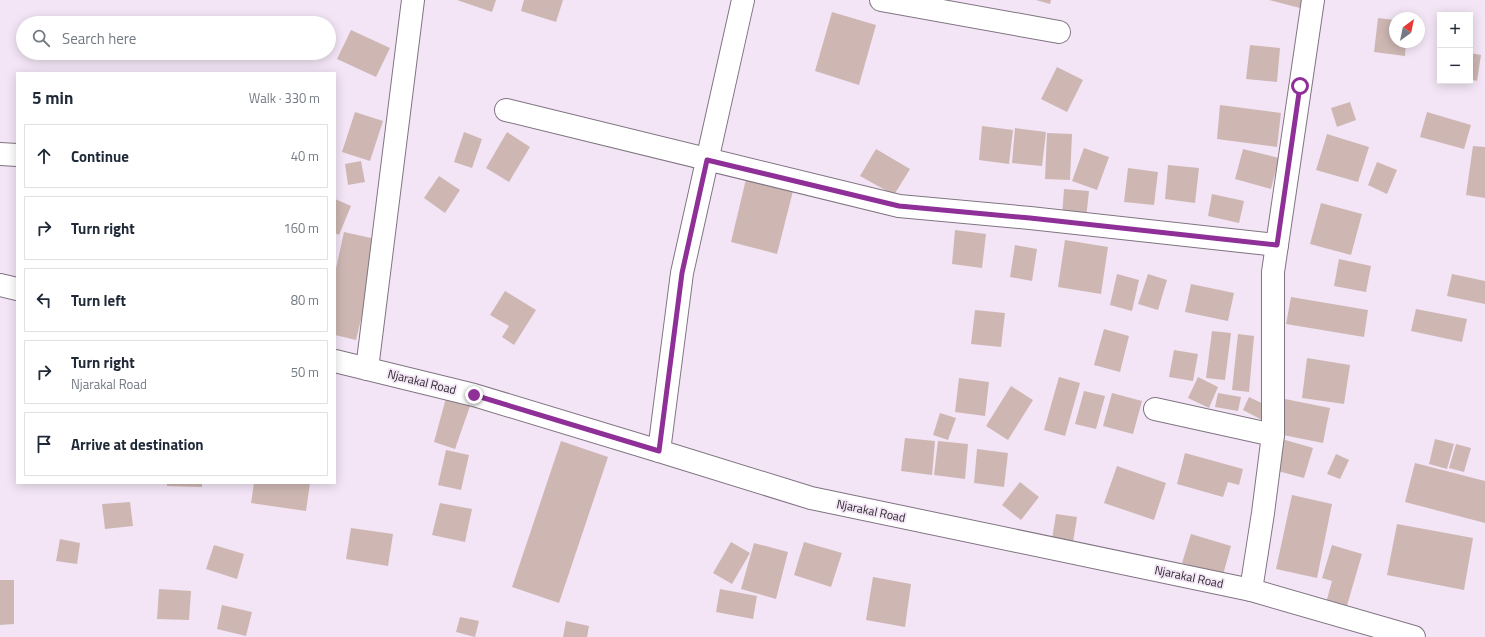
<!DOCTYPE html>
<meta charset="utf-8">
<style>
body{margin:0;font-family:"Titillium Web",sans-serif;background:#f2f2f3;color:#1f2937}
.controls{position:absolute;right:12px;top:12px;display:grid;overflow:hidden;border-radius:0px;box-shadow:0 2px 10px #0003}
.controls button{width:36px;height:36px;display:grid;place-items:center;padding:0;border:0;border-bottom:1px solid #e0e1e3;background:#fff;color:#1f2937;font:20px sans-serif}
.compass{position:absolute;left:1389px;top:12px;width:36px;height:36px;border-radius:50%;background:#fff;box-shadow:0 2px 10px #0003;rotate:33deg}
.stop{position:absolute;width:12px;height:12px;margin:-9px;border:3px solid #8f2f98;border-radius:50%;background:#fff}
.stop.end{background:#8f2f98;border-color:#fff;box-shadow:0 1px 4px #0008}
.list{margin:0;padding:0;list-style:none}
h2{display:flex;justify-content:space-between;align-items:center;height:52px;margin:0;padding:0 16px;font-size:17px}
h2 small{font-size:13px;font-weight:400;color:#747a83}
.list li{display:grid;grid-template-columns:26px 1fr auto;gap:12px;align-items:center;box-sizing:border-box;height:64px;margin:0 8px 8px;padding:0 8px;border:1px solid #e0e1e3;border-radius:0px}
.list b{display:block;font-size:15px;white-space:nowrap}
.list p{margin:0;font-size:13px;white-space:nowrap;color:#747a83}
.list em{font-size:13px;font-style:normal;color:#747a83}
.icon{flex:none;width:22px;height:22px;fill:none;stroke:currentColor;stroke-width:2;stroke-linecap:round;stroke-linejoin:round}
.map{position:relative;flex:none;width:1485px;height:637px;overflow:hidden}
.search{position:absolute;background:#fff;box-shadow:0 2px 10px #0003;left:16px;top:16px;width:320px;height:44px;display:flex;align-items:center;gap:10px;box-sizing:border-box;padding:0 14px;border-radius:22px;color:#747a83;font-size:15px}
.panel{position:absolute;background:#fff;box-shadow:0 2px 10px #0003;left:16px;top:72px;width:320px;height:412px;border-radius:0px}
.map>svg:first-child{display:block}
.building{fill:#ceb7b3}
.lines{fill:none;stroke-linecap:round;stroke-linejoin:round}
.minor-casing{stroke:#807482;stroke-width:24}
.major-casing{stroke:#807482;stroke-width:24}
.minor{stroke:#fff;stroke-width:22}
.major{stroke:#fff;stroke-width:22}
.route{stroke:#8f2f98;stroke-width:5}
.labels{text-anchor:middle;stroke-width:3.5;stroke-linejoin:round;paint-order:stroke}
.street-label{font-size:12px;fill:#302b31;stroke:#f3e5f6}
</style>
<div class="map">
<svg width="1485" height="637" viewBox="0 0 1485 637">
<rect width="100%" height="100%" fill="#f3e5f6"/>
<g class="building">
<polygon points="457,0 496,0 492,12"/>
<polygon points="524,0 563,0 556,22 521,11"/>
<polygon points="1036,0 1051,0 1050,4"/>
<polygon points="1269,0 1306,0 1304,9"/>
<polygon points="832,12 876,25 859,85 815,71"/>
<polygon points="1378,18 1395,20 1395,42 1406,42 1405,56 1374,52"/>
<polygon points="351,30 390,48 376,77 337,59"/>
<polygon points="1250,45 1280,48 1277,82 1246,79"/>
<polygon points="1470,53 1481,55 1477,81 1470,79"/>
<polygon points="1057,67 1083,80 1067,112 1041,99"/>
<polygon points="1350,102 1356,120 1337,127 1331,108"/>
<polygon points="1220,105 1281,113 1277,147 1217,139"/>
<polygon points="355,112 383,121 370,161 342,152"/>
<polygon points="1427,112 1471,125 1464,149 1420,137"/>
<polygon points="982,126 1013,130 1009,164 979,160"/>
<polygon points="1015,128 1046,132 1042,166 1012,163"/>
<polygon points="464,132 482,139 472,168 454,162"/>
<polygon points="507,132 530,147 509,182 486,168"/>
<polygon points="1047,133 1072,134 1070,180 1045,179"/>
<polygon points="1327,134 1369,147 1358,182 1316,170"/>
<polygon points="1473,146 1485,147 1485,198 1466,195"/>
<polygon points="1084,148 1109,157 1097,190 1072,181"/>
<polygon points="876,149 910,169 894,195 860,176"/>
<polygon points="1243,149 1279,158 1271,189 1235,179"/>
<polygon points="361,161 365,182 348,185 345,164"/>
<polygon points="1377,162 1397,170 1387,194 1368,185"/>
<polygon points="1168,165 1199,168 1195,203 1165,199"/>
<polygon points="1128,168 1158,172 1154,205 1124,202"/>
<polygon points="439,176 460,190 445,213 424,198"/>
<polygon points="746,179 793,191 777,254 731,242"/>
<polygon points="1064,189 1089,191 1086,219 1062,216"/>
<polygon points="1212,194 1244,201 1239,223 1208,216"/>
<polygon points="335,199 351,206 339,235 335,233"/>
<polygon points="1321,203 1362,214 1351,255 1310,244"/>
<polygon points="955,230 986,234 982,268 952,264"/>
<polygon points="344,232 380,240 356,340 335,335 335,273"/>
<polygon points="1065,240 1108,247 1101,294 1058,287"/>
<polygon points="1015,245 1037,249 1032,281 1010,277"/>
<polygon points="1339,259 1371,266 1366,292 1334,286"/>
<polygon points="1117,274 1139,280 1132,311 1110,305"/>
<polygon points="1148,274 1167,280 1158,310 1138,304"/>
<polygon points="1452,274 1485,281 1485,304 1447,296"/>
<polygon points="1191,284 1234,293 1228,321 1185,312"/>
<polygon points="505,291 536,310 514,345 502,337 509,326 490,315"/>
<polygon points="1291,297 1368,310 1364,337 1286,324"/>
<polygon points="1416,309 1467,319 1462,342 1411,331"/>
<polygon points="975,310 1005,313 1001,347 971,344"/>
<polygon points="1104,329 1129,336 1120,372 1094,365"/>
<polygon points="1212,331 1231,333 1225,380 1206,378"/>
<polygon points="1238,334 1254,336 1249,392 1232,390"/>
<polygon points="1174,350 1198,354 1193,381 1169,377"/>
<polygon points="1307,358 1350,365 1344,404 1302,398"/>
<polygon points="1059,377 1080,383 1065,436 1044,430"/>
<polygon points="1198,377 1218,387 1209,408 1188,398"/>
<polygon points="959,378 989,382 985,416 955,412"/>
<polygon points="1011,386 1033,400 1008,440 986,426"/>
<polygon points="1084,391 1105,396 1096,429 1075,424"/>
<polygon points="1112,393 1142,401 1133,434 1103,426"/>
<polygon points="1218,393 1241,397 1238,411 1215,407"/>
<polygon points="1249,397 1270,407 1264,421 1243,410"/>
<polygon points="446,398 470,406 455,449 434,442"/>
<polygon points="1285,399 1330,408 1323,443 1278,434"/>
<polygon points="940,413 956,418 948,440 933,435"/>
<polygon points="905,438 935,441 932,475 901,471"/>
<polygon points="1282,439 1313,448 1304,478 1274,470"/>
<polygon points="1435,439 1454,444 1447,469 1429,464"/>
<polygon points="561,441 608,457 559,603 512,587"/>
<polygon points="938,441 968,444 965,479 934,475"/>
<polygon points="1456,444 1471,448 1464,472 1449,468"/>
<polygon points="977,449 1008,453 1004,487 974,483"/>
<polygon points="446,450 469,455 461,490 438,485"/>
<polygon points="1185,453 1243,469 1239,485 1228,482 1223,497 1177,484"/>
<polygon points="1336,454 1349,460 1340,479 1327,474"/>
<polygon points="1415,463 1485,481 1485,523 1405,502"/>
<polygon points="1117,466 1166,483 1154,520 1104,503"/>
<polygon points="1020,482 1039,497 1021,520 1002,505"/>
<polygon points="167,483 202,483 202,487 167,486"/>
<polygon points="254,483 310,483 306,511 251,503"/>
<polygon points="1292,495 1332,504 1317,578 1276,569"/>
<polygon points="130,502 133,526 105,529 102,504"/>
<polygon points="440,503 472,509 465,542 432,535"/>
<polygon points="1056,514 1077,517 1072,549 1051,545"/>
<polygon points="1397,524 1473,538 1464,590 1387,575"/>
<polygon points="351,528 393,534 388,566 346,559"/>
<polygon points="1191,534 1231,546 1223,575 1182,563"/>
<polygon points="60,539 80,543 77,564 56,561"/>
<polygon points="731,542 750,553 732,584 713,573"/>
<polygon points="804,542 842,553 831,587 794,575"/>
<polygon points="754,543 788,552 776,599 741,589"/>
<polygon points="214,545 244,554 237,579 206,569"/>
<polygon points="1332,545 1362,554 1346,609 1326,603 1332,581 1322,578"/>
<polygon points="873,577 911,584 905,627 866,620"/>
<polygon points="0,580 14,580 14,624 0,625"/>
<polygon points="159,589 191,591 189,620 157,619"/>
<polygon points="720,589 757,596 753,619 716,612"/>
<polygon points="222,605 252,612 246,636 217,629"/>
<polygon points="460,617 479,621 475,637 456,632"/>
<polygon points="566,621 589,626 587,637 563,637"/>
</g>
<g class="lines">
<defs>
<g id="minor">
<polyline points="881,0 1059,32"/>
<polyline points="506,110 899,206 1030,218 1277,245"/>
<polyline points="0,154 17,155"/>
<polyline points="367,369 413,0"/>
<polyline points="1155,409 1273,435"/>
<polyline points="659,451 682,273 743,0"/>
<polyline points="1251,590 1263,513 1273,435 1273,272 1313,0"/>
</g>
<g id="major">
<polyline points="0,285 17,289"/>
<polyline points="335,361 474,395 659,451 811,498 1251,590 1414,637"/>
</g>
</defs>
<use href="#minor" class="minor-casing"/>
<use href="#major" class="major-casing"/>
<use href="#minor" class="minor"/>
<use href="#major" class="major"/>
</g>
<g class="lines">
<polyline class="route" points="474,395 659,451 682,273 707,160 899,206 1030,218 1277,245 1300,86"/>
</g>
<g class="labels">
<g class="street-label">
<text transform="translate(422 382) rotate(14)" y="4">Njarakal Road</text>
<text transform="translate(871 511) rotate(12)" y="4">Njarakal Road</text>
<text transform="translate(1189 577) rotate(12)" y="4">Njarakal Road</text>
</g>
</g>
</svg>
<div class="controls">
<button>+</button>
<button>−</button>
</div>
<svg class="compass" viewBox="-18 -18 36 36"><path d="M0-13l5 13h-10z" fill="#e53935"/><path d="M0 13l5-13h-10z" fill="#747a83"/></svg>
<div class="stop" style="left:1300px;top:86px"></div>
<div class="stop end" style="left:474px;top:395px"></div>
<div class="search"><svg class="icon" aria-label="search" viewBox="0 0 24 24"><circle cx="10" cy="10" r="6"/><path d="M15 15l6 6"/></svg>Search here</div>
<section class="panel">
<h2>5 min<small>Walk · 330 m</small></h2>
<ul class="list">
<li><svg class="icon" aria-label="ahead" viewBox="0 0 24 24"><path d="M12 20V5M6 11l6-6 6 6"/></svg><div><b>Continue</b></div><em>40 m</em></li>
<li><svg class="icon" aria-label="right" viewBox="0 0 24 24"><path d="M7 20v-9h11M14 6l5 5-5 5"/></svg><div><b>Turn right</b></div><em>160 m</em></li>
<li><svg class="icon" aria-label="left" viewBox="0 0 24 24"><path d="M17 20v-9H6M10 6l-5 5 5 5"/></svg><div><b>Turn left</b></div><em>80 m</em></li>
<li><svg class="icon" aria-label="right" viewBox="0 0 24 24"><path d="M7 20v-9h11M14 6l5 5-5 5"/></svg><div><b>Turn right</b><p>Njarakal Road</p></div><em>50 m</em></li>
<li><svg class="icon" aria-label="arrive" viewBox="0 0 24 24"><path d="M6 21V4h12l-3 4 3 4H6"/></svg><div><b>Arrive at destination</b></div></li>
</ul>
</section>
</div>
